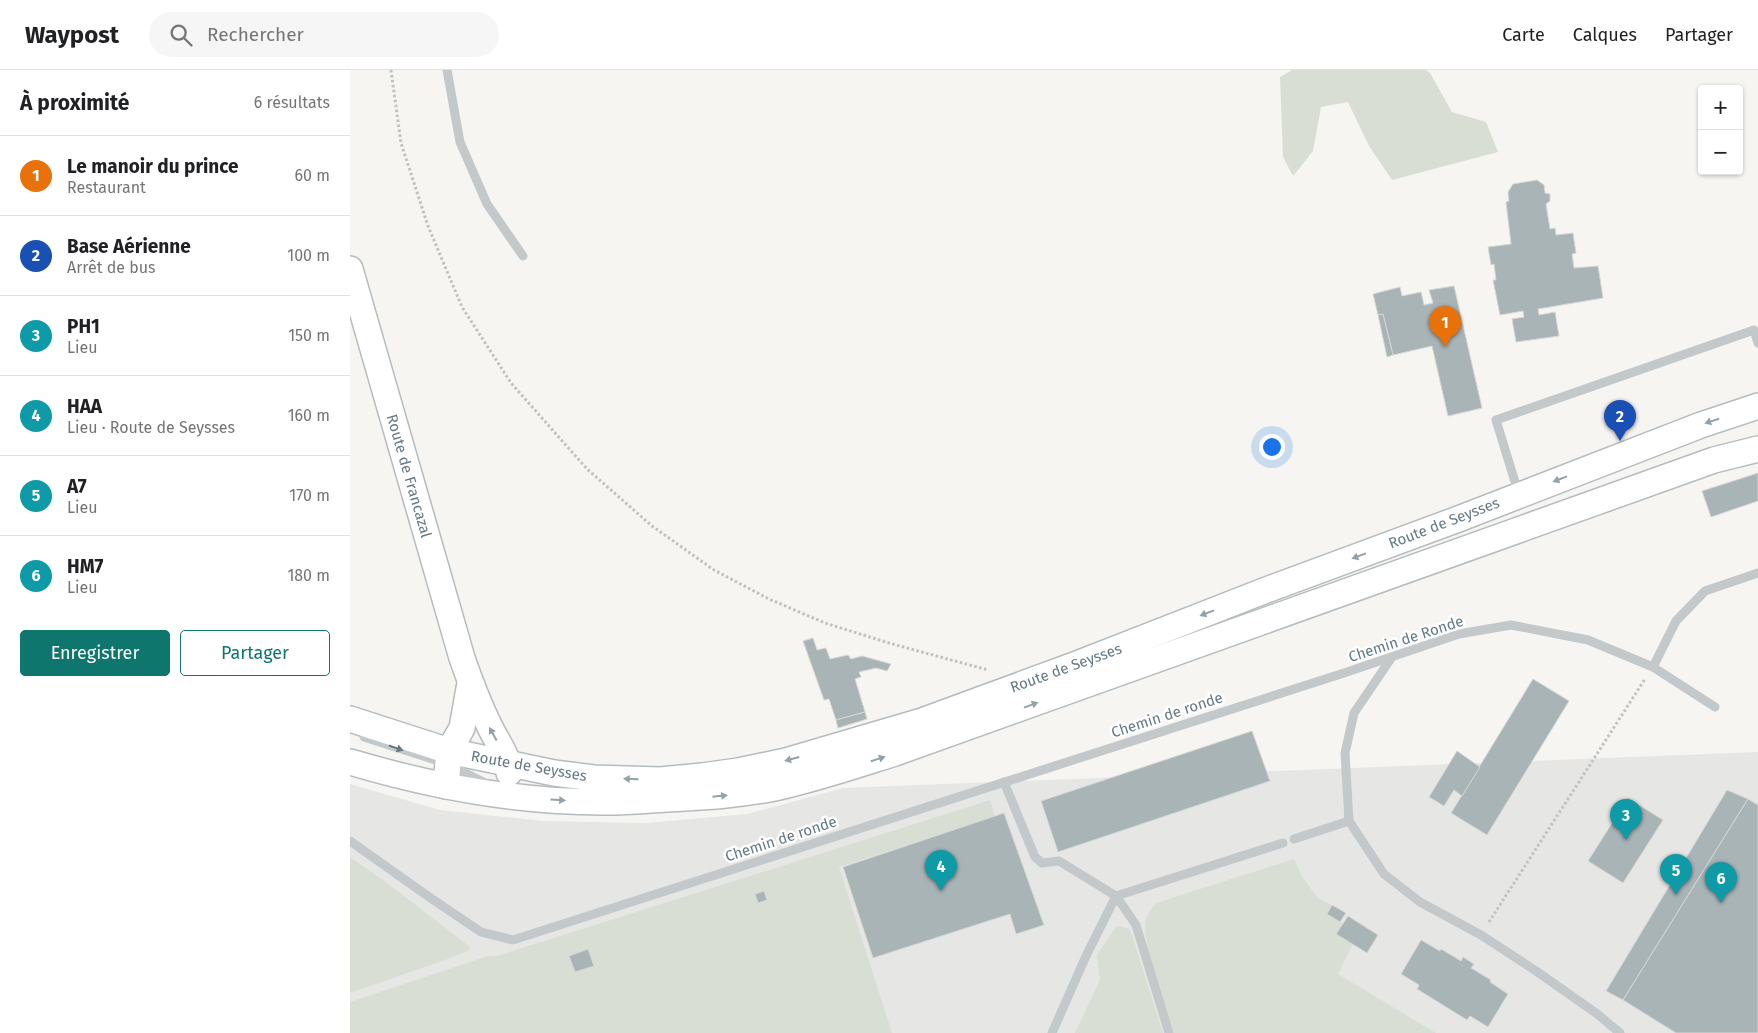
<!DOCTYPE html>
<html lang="fr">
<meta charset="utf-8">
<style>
body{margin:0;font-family:"Fira Sans",sans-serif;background:#f6f6f6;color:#202124}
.controls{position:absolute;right:15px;top:15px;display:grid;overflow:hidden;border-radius:5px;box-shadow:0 1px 4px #0004}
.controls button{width:45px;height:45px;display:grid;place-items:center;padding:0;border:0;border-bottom:1px solid #e0e0e0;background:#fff;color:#202124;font:25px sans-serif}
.you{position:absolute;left:921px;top:376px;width:18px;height:18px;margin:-12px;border:4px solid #fff;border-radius:50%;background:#1a73e8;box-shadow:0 0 0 8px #1a73e833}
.badge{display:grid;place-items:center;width:32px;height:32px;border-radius:50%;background:#0f766e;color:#fff;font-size:16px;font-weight:700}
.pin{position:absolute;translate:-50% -41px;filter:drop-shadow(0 1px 2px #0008)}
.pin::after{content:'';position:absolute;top:26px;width:18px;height:15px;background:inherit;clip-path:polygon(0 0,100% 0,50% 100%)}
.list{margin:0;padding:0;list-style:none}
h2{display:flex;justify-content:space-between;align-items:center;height:65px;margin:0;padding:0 20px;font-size:21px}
h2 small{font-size:16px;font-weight:400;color:#757577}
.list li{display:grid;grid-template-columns:32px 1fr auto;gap:15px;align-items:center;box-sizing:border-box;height:80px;padding:0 20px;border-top:1px solid #e0e0e0}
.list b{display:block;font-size:19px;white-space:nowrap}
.list p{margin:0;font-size:16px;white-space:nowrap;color:#757577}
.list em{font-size:16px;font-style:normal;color:#757577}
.actions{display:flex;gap:10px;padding:15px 20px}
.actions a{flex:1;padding:11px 0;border:1px solid #0f766e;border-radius:5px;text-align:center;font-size:18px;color:#0f766e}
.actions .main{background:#0f766e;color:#fff}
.icon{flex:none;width:28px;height:28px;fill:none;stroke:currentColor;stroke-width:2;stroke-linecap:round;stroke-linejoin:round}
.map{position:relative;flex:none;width:1408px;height:963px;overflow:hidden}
header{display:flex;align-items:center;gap:30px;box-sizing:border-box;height:70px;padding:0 25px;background:#fff;border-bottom:1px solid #e0e0e0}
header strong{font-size:24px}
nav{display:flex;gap:28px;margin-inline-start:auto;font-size:18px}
.search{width:350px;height:45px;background:#f6f6f6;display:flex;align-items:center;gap:12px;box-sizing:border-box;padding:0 18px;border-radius:28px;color:#757577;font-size:19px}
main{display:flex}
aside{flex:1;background:#fff}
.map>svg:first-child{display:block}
.built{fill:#e6e7e5}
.green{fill:#d8ded3}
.building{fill:#a9b4b7;stroke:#d7d7d5}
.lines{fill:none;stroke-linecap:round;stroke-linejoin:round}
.secondary-casing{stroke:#b5bcbf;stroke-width:28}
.path{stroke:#bfc1c3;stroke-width:3;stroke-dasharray:2.5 2.5;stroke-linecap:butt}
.lane{stroke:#c3c8ca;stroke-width:9}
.secondary{stroke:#fff;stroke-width:25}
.oneway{fill:#92a2aa}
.oneway2{fill:#637a85}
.labels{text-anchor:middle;stroke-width:5;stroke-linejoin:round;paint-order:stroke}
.street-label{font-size:15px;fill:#637a85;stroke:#fff}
</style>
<header>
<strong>Waypost</strong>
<div class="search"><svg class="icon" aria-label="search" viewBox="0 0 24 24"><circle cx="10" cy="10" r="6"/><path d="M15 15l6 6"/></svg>Rechercher</div>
<nav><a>Carte</a><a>Calques</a><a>Partager</a></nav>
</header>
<main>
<aside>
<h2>À proximité<small>6 résultats</small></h2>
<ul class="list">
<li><span class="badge" style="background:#e8710a">1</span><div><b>Le manoir du prince</b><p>Restaurant</p></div><em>60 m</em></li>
<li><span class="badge" style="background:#1a4fb4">2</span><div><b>Base Aérienne</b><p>Arrêt de bus</p></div><em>100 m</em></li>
<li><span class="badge" style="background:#0f9aa8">3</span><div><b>PH1</b><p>Lieu</p></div><em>150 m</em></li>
<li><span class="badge" style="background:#0f9aa8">4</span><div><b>HAA</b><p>Lieu · Route de Seysses</p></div><em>160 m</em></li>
<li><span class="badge" style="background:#0f9aa8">5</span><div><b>A7</b><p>Lieu</p></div><em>170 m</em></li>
<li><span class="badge" style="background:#0f9aa8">6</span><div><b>HM7</b><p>Lieu</p></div><em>180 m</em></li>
</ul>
<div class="actions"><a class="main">Enregistrer</a><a>Partager</a></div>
</aside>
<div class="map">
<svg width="1408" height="963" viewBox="0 0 1408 963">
<rect width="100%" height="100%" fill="#f6f5f2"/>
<polygon class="built" points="1408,682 1408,963 0,963 0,714 90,740 194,751 296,753 397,744 493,718"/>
<g class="green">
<polygon points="942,0 1076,0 1080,3 1102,42 1136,52 1148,82 1042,110 1019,76 998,32 971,37 963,81 943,106 933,87 930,7"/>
<polygon points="640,730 645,746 489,797 542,963 0,963 0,932 138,886 147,886"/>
<polygon points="0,787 41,816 120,877 120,880 95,890 0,923"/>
<path d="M944,789l8,18 16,21 14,7 -5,9 16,10 -6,10 16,10 -15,30 98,59h-262c-7,-23 -34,-94 -28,-114 2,-6 6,-11 10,-16z"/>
<polygon points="770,856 779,859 782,865 813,963 725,963 750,910 747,885 766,857"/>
</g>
<g class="building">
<polygon points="1187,110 1194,115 1195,123 1200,124 1200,131 1196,134 1200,159 1205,158 1206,165 1223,163 1226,183 1222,184 1224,198 1248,196 1253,228 1188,239 1189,245 1205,242 1209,266 1166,272 1162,249 1174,247 1173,241 1150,245 1143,210 1146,210 1144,194 1141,195 1138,177 1161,174 1156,132 1159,131 1158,122 1163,114"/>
<polygon points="1104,216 1132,338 1098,346 1082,276 1043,285 1033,244 1028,245 1023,224 1050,217 1052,226 1071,222 1074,235 1083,233 1079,220"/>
<polygon points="1033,244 1043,285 1037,287 1028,245"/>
<polygon points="1408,403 1408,431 1361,447 1352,421"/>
<polygon points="463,568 467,580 476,578 480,589 498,585 501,589 512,586 541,594 537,601 526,598 509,602 511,607 505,609 515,642 486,650 479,629 474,630 453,571"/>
<polygon points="1183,609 1219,631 1137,765 1101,743"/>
<polygon points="515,642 517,649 488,658 486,650"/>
<polygon points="902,661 920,711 708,782 691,731"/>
<polygon points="1107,681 1130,697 1112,726 1104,720 1094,736 1079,727"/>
<polygon points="1377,720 1398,729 1273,930 1256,921"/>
<polygon points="1278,728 1313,750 1273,813 1238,791"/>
<polygon points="1398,729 1408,735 1408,963 1326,963 1273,930"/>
<polygon points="654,743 694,855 666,864 660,844 523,888 493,797"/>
<polygon points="414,821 417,830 408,833 405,824"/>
<polygon points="982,835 996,843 990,852 977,844"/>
<polygon points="998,846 1028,865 1017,883 986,864"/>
<polygon points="1071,870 1090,881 1091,879 1111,891 1113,887 1124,894 1121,898 1141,910 1140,912 1158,924 1138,957 1120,946 1117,950 1067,919 1069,915 1051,904"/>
<polygon points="238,879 244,896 225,902 219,886"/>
</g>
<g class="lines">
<defs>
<g id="secondary">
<path d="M0,199l112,389c8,23 17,47 28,69 7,15 19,29 19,46"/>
<polyline points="0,649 99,681 204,703 244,708 310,710 352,706 388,701 436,691 572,651 727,594 919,519 1111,448 1351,355 1408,336"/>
<path d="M0,692c84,25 172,41 260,40 19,0 38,-2 57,-3 37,-2 75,-4 112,-12 40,-9 78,-22 116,-34l819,-293 44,-11"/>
<polyline points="96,716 99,681 112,658 120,613"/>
</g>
</defs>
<use href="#secondary" class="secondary-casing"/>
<g class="path">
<polyline points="41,0 51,73 78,156 112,237 161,313 237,399 302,456 364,500 419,529 475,553 539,573 638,600"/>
<polyline points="1139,852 1295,609"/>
</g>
<g class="lane">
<polyline points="97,0 110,72 137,134 173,186"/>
<polyline points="1169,425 1146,350 1404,260 1408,273"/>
<polyline points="1042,587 1004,643 995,683 999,751 1034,804 1070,832 1131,865 1186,901 1246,943 1270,963"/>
<polyline points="1303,597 1326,551 1355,521 1408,503"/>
<polyline points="14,667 98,694 137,714"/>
<polyline points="654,712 685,787 692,793 709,791 766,826 786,855 819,963"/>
<polyline points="944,769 999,751"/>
<polyline points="0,771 82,829 131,862 163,870 991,604 1109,564 1161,555 1238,570 1303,597 1365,637"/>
<polyline points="702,963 736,886 766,826 933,773"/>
</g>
<use href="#secondary" class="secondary"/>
</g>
<defs><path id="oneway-solid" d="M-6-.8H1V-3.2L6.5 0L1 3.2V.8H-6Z" transform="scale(1.25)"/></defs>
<g class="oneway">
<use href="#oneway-solid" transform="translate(1362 351) rotate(162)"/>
<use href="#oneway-solid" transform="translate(1210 409) rotate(159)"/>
<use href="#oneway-solid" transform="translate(1009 486) rotate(160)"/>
<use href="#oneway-solid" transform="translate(857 543) rotate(159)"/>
<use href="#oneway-solid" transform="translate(681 635) rotate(-20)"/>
<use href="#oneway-solid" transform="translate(143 664) rotate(-119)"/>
<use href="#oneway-solid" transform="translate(442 689) rotate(165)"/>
<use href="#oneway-solid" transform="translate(528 689) rotate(-17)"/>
<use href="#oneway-solid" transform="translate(281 709) rotate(-178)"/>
<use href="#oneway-solid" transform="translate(370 726) rotate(-6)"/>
<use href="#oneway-solid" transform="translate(208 730) rotate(3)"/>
</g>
<use class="oneway2" href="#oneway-solid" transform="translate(46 678) rotate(19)"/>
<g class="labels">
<g class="street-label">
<text transform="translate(59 406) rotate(74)" y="5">Route de Francazal</text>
<text transform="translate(1094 453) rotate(-21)" y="5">Route de Seysses</text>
<text transform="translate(1056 569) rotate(-18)" y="5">Chemin de Ronde</text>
<text transform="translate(716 598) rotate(-20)" y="5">Route de Seysses</text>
<text transform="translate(817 645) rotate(-18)" y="5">Chemin de ronde</text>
<text transform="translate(179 696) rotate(10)" y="5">Route de Seysses</text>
<text transform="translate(431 769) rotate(-18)" y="5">Chemin de ronde</text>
</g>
</g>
</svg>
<div class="controls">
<button>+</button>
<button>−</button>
</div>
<div class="you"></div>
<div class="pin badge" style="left:1095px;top:277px;background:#e8710a">1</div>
<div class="pin badge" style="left:1270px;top:371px;background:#1a4fb4">2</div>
<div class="pin badge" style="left:1276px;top:770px;background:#0f9aa8">3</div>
<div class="pin badge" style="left:591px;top:821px;background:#0f9aa8">4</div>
<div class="pin badge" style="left:1326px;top:825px;background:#0f9aa8">5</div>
<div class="pin badge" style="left:1371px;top:833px;background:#0f9aa8">6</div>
</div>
</main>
